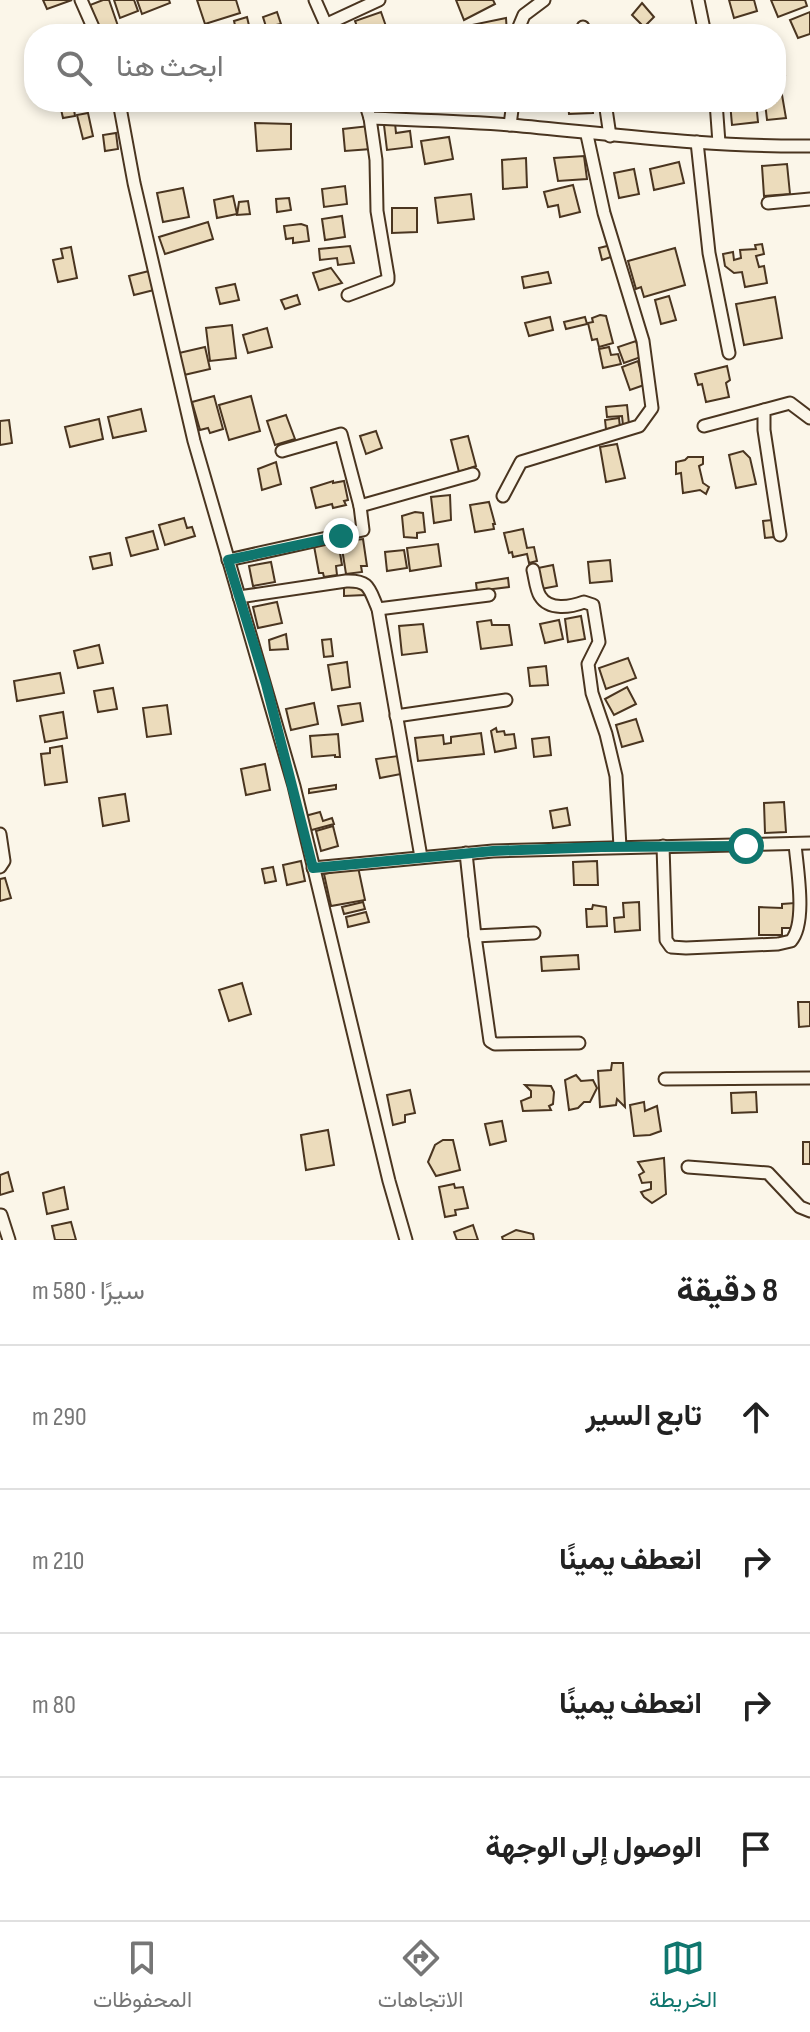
<!DOCTYPE html>
<html lang="ar">
<meta charset="utf-8">
<style>
body{margin:0;font-family:"Sofia Sans Condensed",Vazirmatn,sans-serif;background:#f2f2f2;color:#222;direction:rtl}
.stop{position:absolute;width:24px;height:24px;margin:-18px;border:6px solid #0f766e;border-radius:50%;background:#fff}
.stop.end{background:#0f766e;border-color:#fff;box-shadow:0 2px 8px #0008}
.list{margin:0;padding:0;list-style:none}
h2{display:flex;justify-content:space-between;align-items:center;height:104px;margin:0;padding:0 32px;font-size:34px}
h2 small{font-size:26px;font-weight:400;color:#767676}
.list li{display:grid;grid-template-columns:52px 1fr auto;gap:24px;align-items:center;box-sizing:border-box;height:144px;padding:0 32px;border-top:2px solid #e0e0e0}
.list b{display:block;font-size:30px;white-space:nowrap}
.list em{font-size:26px;font-style:normal;color:#767676}
.icon{flex:none;width:44px;height:44px;fill:none;stroke:currentColor;stroke-width:2;stroke-linecap:round;stroke-linejoin:round}
.map{position:relative;flex:none;width:810px;height:1240px;overflow:hidden;direction:ltr}
.search{position:absolute;background:#fff;box-shadow:0 4px 12px #0003;left:24px;right:24px;top:24px;height:88px;display:flex;align-items:center;gap:20px;box-sizing:border-box;padding:0 28px;border-radius:32px;color:#767676;font-size:30px}
.sheet{height:680px;background:#fff}
nav{display:flex;justify-content:space-around;align-items:center;box-sizing:border-box;height:112px;border-top:2px solid #e0e0e0;background:#fff;font-size:22px;color:#767676}
nav a{display:grid;justify-items:center;gap:4px}
nav .on{color:#0f766e}
.map>svg:first-child{display:block}
.building{fill:#ecdcbc;stroke:#4a3520;stroke-width:2}
.lines{fill:none;stroke-linecap:round;stroke-linejoin:round}
.minor-casing{stroke:#4a3520;stroke-width:15}
.minor{stroke:#fbf6e9;stroke-width:11}
.route{stroke:#0f766e;stroke-width:10}
</style>
<div class="map">
<svg width="810" height="1240" viewBox="0 0 810 1240">
<rect width="100%" height="100%" fill="#fbf6e9"/>
<g class="building">
<polygon points="43,0 72,0 47,9"/>
<polygon points="103,0 109,0 118,26 100,32 90,5"/>
<polygon points="114,0 134,0 138,11 120,18"/>
<polygon points="137,0 169,0 170,3 142,14"/>
<polygon points="197,0 236,0 240,13 205,24"/>
<polygon points="456,0 493,0 495,4 464,20"/>
<polygon points="729,0 754,0 757,11 734,18"/>
<polygon points="771,0 805,0 807,6 778,17"/>
<polygon points="642,3 654,17 644,27 632,15"/>
<polygon points="277,12 281,24 276,25 278,30 268,33 263,17"/>
<polygon points="381,12 388,32 360,34 355,21"/>
<polygon points="810,12 810,34 798,38 790,20"/>
<polygon points="247,17 251,34 237,34 234,21"/>
<polygon points="506,18 507,34 467,34 467,26"/>
<polygon points="453,27 455,34 430,34 429,29"/>
<polygon points="781,48 785,75 776,76 776,49"/>
<polygon points="776,89 781,89 786,118 767,120 765,102 776,102"/>
<polygon points="158,102 182,102 183,109 158,109"/>
<polygon points="568,102 592,102 593,113 569,114"/>
<polygon points="730,102 756,102 758,122 732,125"/>
<polygon points="73,103 75,116 63,118 60,105"/>
<polygon points="88,113 93,136 83,139 77,115"/>
<polygon points="255,123 291,124 291,149 257,151"/>
<polygon points="395,123 396,133 410,131 412,147 387,150 384,125"/>
<polygon points="369,126 371,149 345,151 343,129"/>
<polygon points="116,133 118,149 105,151 103,135"/>
<polygon points="449,137 453,159 425,164 421,141"/>
<polygon points="584,156 587,179 558,181 554,158"/>
<polygon points="526,158 527,187 503,189 502,160"/>
<polygon points="679,162 684,183 654,190 650,169"/>
<polygon points="787,164 790,194 764,196 762,166"/>
<polygon points="634,169 639,194 619,198 614,173"/>
<polygon points="573,185 580,212 560,217 558,205 548,207 544,192"/>
<polygon points="345,186 347,204 324,207 322,189"/>
<polygon points="183,188 189,217 163,222 157,193"/>
<polygon points="471,194 474,219 438,223 435,198"/>
<polygon points="233,196 237,214 217,218 214,200"/>
<polygon points="289,198 291,210 277,212 276,199"/>
<polygon points="248,201 250,214 237,215 239,202"/>
<polygon points="392,208 417,208 417,232 392,233"/>
<polygon points="342,216 345,237 325,240 322,219"/>
<polygon points="208,222 213,239 165,254 159,237"/>
<polygon points="301,224 307,226 309,241 293,243 293,238 286,239 284,226"/>
<polygon points="762,244 764,254 756,256 759,267 764,266 767,283 745,287 742,272 734,273 725,266 723,254 733,252 734,260 741,258 740,250 756,249 755,245"/>
<polygon points="611,245 614,256 602,260 599,248"/>
<polygon points="350,246 354,263 338,265 337,258 320,260 319,249"/>
<polygon points="71,247 77,278 58,282 53,260 63,258 61,249"/>
<polygon points="675,248 685,285 644,297 641,287 636,289 628,261"/>
<polygon points="331,268 342,283 319,290 313,273"/>
<polygon points="149,271 154,290 134,295 129,276"/>
<polygon points="548,272 551,283 524,288 522,277"/>
<polygon points="235,284 239,300 220,304 216,288"/>
<polygon points="297,295 300,304 285,309 281,300"/>
<polygon points="669,296 676,320 661,324 655,300"/>
<polygon points="775,297 782,338 744,345 736,304"/>
<polygon points="600,315 606,316 613,343 599,347 597,339 592,340 588,323 593,322 592,318"/>
<polygon points="550,317 553,330 529,336 525,323"/>
<polygon points="585,317 587,324 566,329 564,322"/>
<polygon points="232,325 236,358 210,361 206,328"/>
<polygon points="267,328 272,347 248,353 243,335"/>
<polygon points="636,341 641,357 624,363 618,347"/>
<polygon points="205,347 210,369 184,375 179,353"/>
<polygon points="609,347 611,355 618,354 621,364 603,368 599,349"/>
<polygon points="638,361 644,385 630,390 622,367"/>
<polygon points="727,366 730,380 726,383 729,397 706,402 702,384 698,385 695,374"/>
<polygon points="214,396 223,429 210,433 208,428 200,430 192,402"/>
<polygon points="251,396 260,431 229,440 219,405"/>
<polygon points="627,405 629,424 623,425 622,416 607,417 606,407"/>
<polygon points="141,409 146,431 113,438 108,417"/>
<polygon points="286,415 295,439 275,445 267,421"/>
<polygon points="619,418 620,428 606,429 605,420"/>
<polygon points="99,419 103,439 70,447 65,427"/>
<polygon points="9,420 12,443 0,445 0,421"/>
<polygon points="376,431 382,448 366,454 360,436"/>
<polygon points="468,436 476,466 459,472 451,440"/>
<polygon points="617,444 625,478 606,482 600,447"/>
<polygon points="743,451 750,458 756,484 736,488 729,455"/>
<polygon points="688,457 703,457 703,464 699,466 703,483 709,487 706,494 700,490 683,493 681,473 676,474 676,462 685,460"/>
<polygon points="276,462 281,484 262,490 258,469"/>
<polygon points="333,481 333,483 344,481 348,500 344,501 346,505 333,508 332,504 316,508 311,488"/>
<polygon points="450,495 451,520 434,523 431,497"/>
<polygon points="489,502 495,524 493,524 494,529 475,532 470,505"/>
<polygon points="415,512 423,513 425,532 417,533 417,538 404,537 402,516"/>
<polygon points="184,518 187,528 192,527 195,536 165,545 159,525"/>
<polygon points="772,520 774,537 765,538 763,521"/>
<polygon points="523,529 527,548 534,547 537,561 529,563 527,554 513,557 512,552 509,553 504,533"/>
<polygon points="153,531 158,549 131,556 126,538"/>
<polygon points="363,539 367,566 361,566 362,572 346,574 341,542"/>
<polygon points="338,541 342,565 336,566 337,575 324,577 323,573 319,573 314,546"/>
<polygon points="438,544 441,566 410,571 407,548"/>
<polygon points="404,550 407,568 387,571 385,552"/>
<polygon points="110,553 112,565 93,569 90,557"/>
<polygon points="610,560 612,581 590,583 588,562"/>
<polygon points="271,562 275,582 253,586 249,566"/>
<polygon points="553,565 557,586 541,589 538,568"/>
<polygon points="508,578 509,587 477,591 476,583"/>
<polygon points="365,586 365,595 344,596 344,587"/>
<polygon points="277,602 282,623 258,628 253,607"/>
<polygon points="581,616 585,639 568,642 565,619"/>
<polygon points="491,620 492,625 509,625 512,645 481,649 477,622"/>
<polygon points="559,620 563,639 545,643 540,624"/>
<polygon points="423,624 427,652 402,655 399,626"/>
<polygon points="286,634 288,649 270,650 269,640"/>
<polygon points="331,639 333,656 324,657 322,640"/>
<polygon points="99,645 103,663 78,668 74,651"/>
<polygon points="628,658 636,678 606,689 599,668"/>
<polygon points="347,662 350,687 332,690 328,665"/>
<polygon points="546,666 548,685 530,686 528,668"/>
<polygon points="60,673 64,693 17,701 14,681"/>
<polygon points="627,687 636,704 614,715 605,699"/>
<polygon points="113,688 117,709 98,712 94,691"/>
<polygon points="314,703 318,724 291,730 286,709"/>
<polygon points="360,703 363,721 342,725 338,706"/>
<polygon points="167,705 171,734 147,737 143,708"/>
<polygon points="63,712 67,738 45,742 40,716"/>
<polygon points="636,719 643,741 622,747 616,725"/>
<polygon points="496,728 497,732 504,731 505,735 514,734 516,748 495,752 491,731"/>
<polygon points="481,733 484,754 418,761 415,738 443,735 444,744 451,743 451,737"/>
<polygon points="338,734 340,757 335,757 335,755 312,757 310,736"/>
<polygon points="549,737 551,755 534,757 532,739"/>
<polygon points="62,746 67,782 45,785 41,754 50,753 50,748"/>
<polygon points="398,756 401,774 380,778 376,759"/>
<polygon points="265,764 270,790 246,795 241,769"/>
<polygon points="336,785 336,789 309,793 309,789"/>
<polygon points="125,794 129,821 103,826 99,798"/>
<polygon points="784,802 786,832 765,833 764,803"/>
<polygon points="567,808 570,825 553,828 550,811"/>
<polygon points="320,812 323,821 332,818 334,824 308,831 305,816"/>
<polygon points="333,826 338,846 321,851 316,831"/>
<polygon points="301,861 305,881 287,885 283,865"/>
<polygon points="597,861 598,885 574,885 573,862"/>
<polygon points="273,867 276,881 265,883 262,869"/>
<polygon points="358,867 365,900 331,906 324,874"/>
<polygon points="5,878 11,898 0,901 0,879"/>
<polygon points="363,902 365,909 344,914 342,907"/>
<polygon points="639,902 640,930 615,932 614,918 624,917 623,903"/>
<polygon points="795,903 793,928 782,928 782,935 759,935 759,907 782,908 782,904"/>
<polygon points="593,905 606,907 607,926 587,927 586,909 592,909"/>
<polygon points="366,912 369,922 348,927 346,917"/>
<polygon points="578,955 579,969 542,971 541,957"/>
<polygon points="242,983 251,1014 229,1021 219,990"/>
<polygon points="798,1002 810,1002 810,1026 799,1027"/>
<polygon points="612,1063 623,1063 625,1107 617,1099 616,1105 600,1107 598,1071 611,1070"/>
<polygon points="576,1075 581,1081 593,1080 597,1088 590,1102 584,1102 578,1108 569,1110 565,1080"/>
<polygon points="525,1085 551,1086 554,1092 553,1104 549,1106 551,1110 523,1111 521,1101 531,1097 531,1091"/>
<polygon points="410,1090 415,1113 405,1115 405,1122 393,1125 387,1095"/>
<polygon points="756,1092 757,1112 732,1113 731,1093"/>
<polygon points="644,1102 645,1111 657,1106 661,1131 650,1135 634,1136 630,1105"/>
<polygon points="502,1121 506,1141 490,1145 485,1124"/>
<polygon points="328,1130 334,1165 306,1170 301,1135"/>
<polygon points="443,1140 453,1140 460,1170 436,1176 428,1162 435,1145"/>
<rect x="803" y="1142" width="7" height="22"/>
<polygon points="664,1158 666,1194 652,1203 644,1197 641,1192 651,1189 651,1182 642,1183 639,1175 644,1172 638,1162"/>
<polygon points="8,1172 13,1191 0,1195 0,1175"/>
<polygon points="454,1184 455,1188 463,1187 468,1208 455,1210 456,1215 445,1217 439,1187"/>
<polygon points="64,1187 68,1209 47,1214 43,1193"/>
<polygon points="71,1222 76,1240 55,1240 52,1226"/>
<polygon points="473,1225 478,1240 457,1240 454,1232"/>
<polygon points="516,1230 533,1234 534,1240 503,1240 502,1237"/>
</g>
<g class="lines">
<defs>
<g id="minor">
<polyline points="81,0 96,34"/>
<polyline points="315,0 330,34"/>
<polyline points="698,0 705,34"/>
<polyline points="325,25 379,0"/>
<polyline points="583,27 586,34"/>
<polyline points="516,34 524,15 544,0"/>
<polyline points="119,102 134,183 194,441 294,786 389,1181 406,1240"/>
<path d="M365,102l5,16c47,2 95,3 141,7 100,9 199,22 299,21"/>
<polyline points="605,102 610,136"/>
<polyline points="716,102 719,143"/>
<polyline points="510,125 513,102"/>
<polyline points="697,142 709,253 729,353"/>
<polyline points="768,203 810,199"/>
<polyline points="348,295 388,280 388,276 377,211 376,160 370,118"/>
<polyline points="704,426 764,410"/>
<polyline points="282,451 341,434 360,506"/>
<polyline points="503,496 521,462 639,426 652,408 643,341 604,213 587,135"/>
<polyline points="780,535 764,430 764,410 790,403 810,418"/>
<polyline points="228,560 363,530 360,506 473,474"/>
<path d="M533,570c2,8 3,20 7,26 9,15 31,11 44,6l9,3 6,37 -11,22 4,29 14,41 10,42 4,71"/>
<path d="M239,597l107,-16c24,-1 23,8 32,28l43,248"/>
<polyline points="378,609 489,595"/>
<polyline points="396,716 506,700"/>
<polyline points="0,834 4,861 0,867"/>
<path d="M663,846l3,94 5,7 15,1 92,-4 13,-3c16,-18 6,-73 4,-97"/>
<polyline points="466,853 475,936 534,933"/>
<polyline points="313,868 493,851 810,843"/>
<polyline points="475,936 490,1041 495,1044 579,1043"/>
<polyline points="665,1079 810,1078"/>
<polyline points="688,1167 768,1173 800,1207 810,1211"/>
<polyline points="1,1215 9,1240"/>
</g>
</defs>
<use href="#minor" class="minor-casing"/>
<use href="#minor" class="minor"/>
</g>
<g class="lines">
<polyline class="route" points="341,536 228,560 266,684 313,868 493,851 601,847 746,846"/>
</g>
</svg>
<div class="stop" style="left:746px;top:846px"></div>
<div class="stop end" style="left:341px;top:536px"></div>
<div class="search"><svg class="icon" aria-label="search" viewBox="0 0 24 24"><circle cx="10" cy="10" r="6"/><path d="M15 15l6 6"/></svg>ابحث هنا</div>
</div>
<section class="sheet">
<h2>8 دقيقة<small>سيرًا · 580 m</small></h2>
<ul class="list">
<li><svg class="icon" aria-label="ahead" viewBox="0 0 24 24"><path d="M12 20V5M6 11l6-6 6 6"/></svg><div><b>تابع السير</b></div><em>290 m</em></li>
<li><svg class="icon" aria-label="right" viewBox="0 0 24 24"><path d="M7 20v-9h11M14 6l5 5-5 5"/></svg><div><b>انعطف يمينًا</b></div><em>210 m</em></li>
<li><svg class="icon" aria-label="right" viewBox="0 0 24 24"><path d="M7 20v-9h11M14 6l5 5-5 5"/></svg><div><b>انعطف يمينًا</b></div><em>80 m</em></li>
<li><svg class="icon" aria-label="arrive" viewBox="0 0 24 24"><path d="M6 21V4h12l-3 4 3 4H6"/></svg><div><b>الوصول إلى الوجهة</b></div></li>
</ul>
</section>
<nav>
<a class="on"><svg class="icon" aria-label="map" viewBox="0 0 24 24"><path d="M3 6l6-2 6 2 6-2v14l-6 2-6-2-6 2zM9 4v14M15 6v14"/></svg>الخريطة</a>
<a><svg class="icon" aria-label="directions" viewBox="0 0 24 24"><path d="M12 3l9 9-9 9-9-9zM9 14v-3h6M13 9l2 2-2 2"/></svg>الاتجاهات</a>
<a><svg class="icon" aria-label="saved" viewBox="0 0 24 24"><path d="M7 4h10v16l-5-4-5 4z"/></svg>المحفوظات</a>
</nav>
